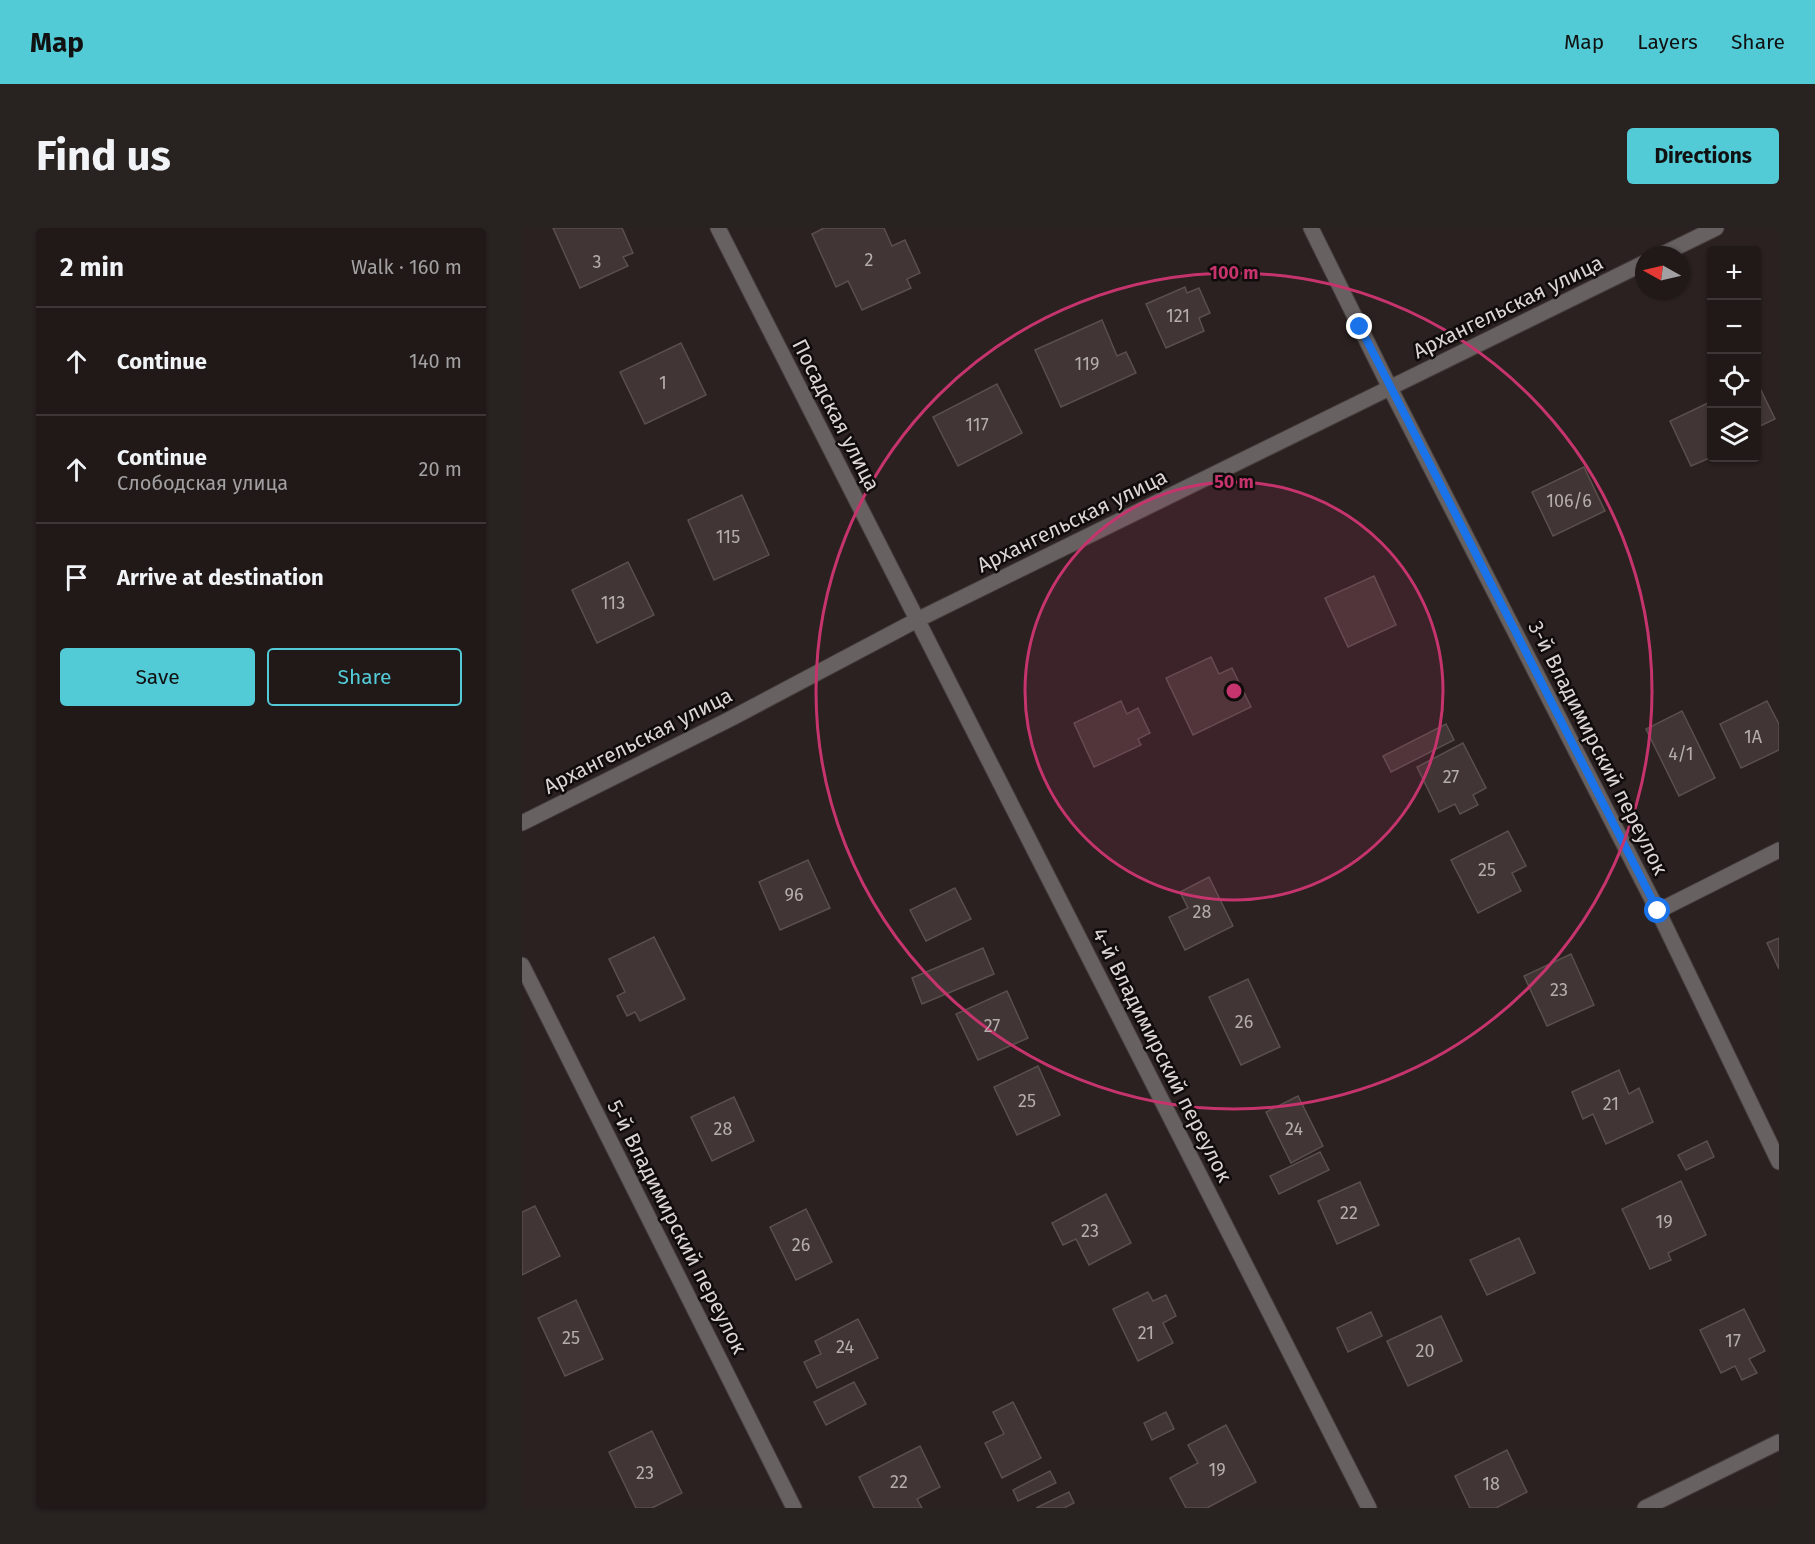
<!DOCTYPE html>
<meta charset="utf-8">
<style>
body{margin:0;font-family:"Fira Sans",sans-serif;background:#282221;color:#f1f3f6}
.controls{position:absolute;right:18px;top:18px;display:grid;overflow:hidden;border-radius:6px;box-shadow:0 2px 4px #0004}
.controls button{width:54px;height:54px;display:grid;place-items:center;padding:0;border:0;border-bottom:2px solid #3d3837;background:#201918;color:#f1f3f6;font:30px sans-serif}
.compass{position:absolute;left:1113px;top:18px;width:54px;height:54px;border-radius:50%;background:#201918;box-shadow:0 2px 4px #0004;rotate:278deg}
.stop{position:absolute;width:18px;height:18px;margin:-14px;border:4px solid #1a73e8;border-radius:50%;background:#fff}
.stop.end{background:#1a73e8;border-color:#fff;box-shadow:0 2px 6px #0008}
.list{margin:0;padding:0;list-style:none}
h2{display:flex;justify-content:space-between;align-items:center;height:78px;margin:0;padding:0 24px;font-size:26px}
h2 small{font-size:20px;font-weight:400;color:#a2a0a2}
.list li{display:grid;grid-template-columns:39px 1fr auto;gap:18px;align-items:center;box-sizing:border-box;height:108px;padding:0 24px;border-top:2px solid #3d3837}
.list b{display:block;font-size:22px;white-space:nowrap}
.list p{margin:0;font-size:20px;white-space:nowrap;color:#a2a0a2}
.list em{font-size:20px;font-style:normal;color:#a2a0a2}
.actions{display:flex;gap:12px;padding:18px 24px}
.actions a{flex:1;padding:14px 0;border:2px solid #52cbd7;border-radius:6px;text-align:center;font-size:21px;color:#52cbd7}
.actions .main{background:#52cbd7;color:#111}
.icon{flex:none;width:33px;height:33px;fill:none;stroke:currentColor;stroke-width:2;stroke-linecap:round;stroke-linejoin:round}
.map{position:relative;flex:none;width:1257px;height:1280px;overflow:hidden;border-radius:6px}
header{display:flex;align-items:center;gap:36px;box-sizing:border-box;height:84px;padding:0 30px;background:#52cbd7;color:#111}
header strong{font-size:28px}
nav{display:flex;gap:33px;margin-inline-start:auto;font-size:21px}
.intro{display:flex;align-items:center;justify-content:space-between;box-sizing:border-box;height:144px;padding:0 36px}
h1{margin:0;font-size:42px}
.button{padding:15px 27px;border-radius:6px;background:#52cbd7;color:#111;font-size:21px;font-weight:700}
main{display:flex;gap:36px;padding:0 36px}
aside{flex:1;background:#201918;border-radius:6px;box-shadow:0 2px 4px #0004}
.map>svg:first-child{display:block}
.building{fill:#413635;stroke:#5a4f4d;stroke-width:1.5}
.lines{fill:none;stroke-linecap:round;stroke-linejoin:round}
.minor-casing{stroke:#463e3d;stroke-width:17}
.minor{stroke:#676161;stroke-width:15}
.route{stroke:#1a73e8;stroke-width:8}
.ring{fill:none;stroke:#c6346d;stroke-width:3}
.labels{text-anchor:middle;stroke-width:5;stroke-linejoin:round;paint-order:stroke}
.number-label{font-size:18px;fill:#b5adac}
.street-label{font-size:21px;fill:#dcd5d4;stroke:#100c0b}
.centre{fill:#c6346d;stroke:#100c0b;stroke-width:3}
.ring-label{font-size:18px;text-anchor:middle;font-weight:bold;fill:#c6346d;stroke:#100c0b;stroke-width:5;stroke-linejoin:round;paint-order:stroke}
</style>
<header>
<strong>Map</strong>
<nav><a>Map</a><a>Layers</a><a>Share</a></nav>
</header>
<div class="intro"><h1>Find us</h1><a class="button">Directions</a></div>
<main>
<aside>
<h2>2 min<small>Walk · 160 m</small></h2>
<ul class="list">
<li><svg class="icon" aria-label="ahead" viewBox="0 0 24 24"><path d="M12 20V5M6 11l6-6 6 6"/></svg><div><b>Continue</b></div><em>140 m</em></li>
<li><svg class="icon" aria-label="ahead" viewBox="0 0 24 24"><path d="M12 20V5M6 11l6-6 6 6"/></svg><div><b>Continue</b><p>Слободская улица</p></div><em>20 m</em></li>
<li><svg class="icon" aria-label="arrive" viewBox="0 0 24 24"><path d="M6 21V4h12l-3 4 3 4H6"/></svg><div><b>Arrive at destination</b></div></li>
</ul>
<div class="actions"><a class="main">Save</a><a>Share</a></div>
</aside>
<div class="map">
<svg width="1257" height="1280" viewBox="0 0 1257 1280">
<rect width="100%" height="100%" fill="#2a2120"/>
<g class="building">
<polygon points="31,0 100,0 111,25 101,29 106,38 58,60"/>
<polygon points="302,0 362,0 370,18 383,12 398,45 385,51 389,60 340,82 326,53 314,59 290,6"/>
<polygon points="663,59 665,65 677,60 688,85 677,90 682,103 644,120 624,76"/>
<polygon points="580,92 595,128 604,124 614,145 539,179 513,122"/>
<polygon points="159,115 184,167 123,196 98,144"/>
<polygon points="1234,152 1253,191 1234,200"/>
<polygon points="475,156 500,205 436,238 411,189"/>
<polygon points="1186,175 1190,181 1190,229 1169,238 1148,193"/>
<polygon points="1062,239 1083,283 1031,308 1010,264"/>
<polygon points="220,267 247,327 192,352 166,292"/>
<polygon points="106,334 132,387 75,415 50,362"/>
<polygon points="852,348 874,397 826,419 803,370"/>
<polygon points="689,429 697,446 710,440 729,479 671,507 644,450"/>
<polygon points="599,473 605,486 616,480 628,505 616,511 619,517 572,539 552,495"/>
<polygon points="1245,473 1257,496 1257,522 1219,540 1198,496"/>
<polygon points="1160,483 1193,550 1157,568 1124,501"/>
<polygon points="924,496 932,512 869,544 861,528"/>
<polygon points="941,515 964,560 951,567 956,577 938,586 933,576 917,584 895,539"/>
<polygon points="986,603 1004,638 990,645 999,663 956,685 929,632"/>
<polygon points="286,632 308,680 258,702 237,654"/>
<polygon points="687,649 711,698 663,722 647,689 666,680 658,664"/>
<polygon points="433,660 449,691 404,713 388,682"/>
<polygon points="132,709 163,771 118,793 113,784 105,788 95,768 103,764 87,731"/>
<polygon points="1257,710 1257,741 1245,715"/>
<polygon points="461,720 472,746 400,776 390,750"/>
<polygon points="1049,726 1072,777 1025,798 1002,748"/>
<polygon points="726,751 758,819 719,837 687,769"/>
<polygon points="485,763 506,810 456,832 434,786"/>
<polygon points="516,838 538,887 495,907 472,859"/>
<polygon points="1097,842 1107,866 1117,860 1131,894 1084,916 1071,886 1061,891 1050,864"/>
<polygon points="776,868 801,918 769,935 744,884"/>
<polygon points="212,869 232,913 190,933 169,889"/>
<polygon points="1185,913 1192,929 1164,942 1156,927"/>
<polygon points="798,924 807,942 757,966 748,948"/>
<polygon points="1159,953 1184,1007 1146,1025 1149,1032 1128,1041 1100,981"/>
<polygon points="838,954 857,997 815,1016 796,973"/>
<polygon points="584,966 609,1015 567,1037 554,1011 541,1017 530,995"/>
<polygon points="13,978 38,1028 0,1047 0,984"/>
<polygon points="284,981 310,1034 274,1052 248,999"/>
<polygon points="997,1010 1013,1045 965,1067 948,1032"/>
<polygon points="626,1064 631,1073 644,1067 654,1088 641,1095 651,1115 616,1133 591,1081"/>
<polygon points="54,1072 81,1131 43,1148 16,1090"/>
<polygon points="1222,1081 1243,1123 1227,1131 1235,1145 1220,1152 1213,1138 1199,1145 1178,1102"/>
<polygon points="849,1084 860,1108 826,1124 815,1100"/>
<polygon points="919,1088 940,1133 886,1158 865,1113"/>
<polygon points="336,1091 356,1130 295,1160 282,1134 299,1126 293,1113"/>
<polygon points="332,1154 344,1176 304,1197 292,1174"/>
<polygon points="491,1174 519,1230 480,1250 463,1215 482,1206 471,1184"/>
<polygon points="644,1184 652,1201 630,1212 622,1195"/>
<polygon points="704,1197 734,1254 685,1280 664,1280 648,1250 676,1235 666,1217"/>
<polygon points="130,1203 160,1265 130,1280 114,1280 87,1224"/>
<polygon points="398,1218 418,1259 395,1271 400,1280 352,1280 337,1249"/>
<polygon points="985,1222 1005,1264 974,1280 948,1280 933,1248"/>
<polygon points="528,1243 534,1255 496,1273 491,1262"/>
<polygon points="547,1264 552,1275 542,1280 514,1280"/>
</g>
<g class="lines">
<defs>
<g id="minor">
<polyline points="196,0 847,1280"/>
<polyline points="789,0 868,160 1136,683 1257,934"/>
<polyline points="1139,27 1194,0"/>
<polyline points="0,595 210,490 395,392 1122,35"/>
<polyline points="1136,683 1257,622"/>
<polyline points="0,737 272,1280"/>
<polyline points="1123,1280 1257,1214"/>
</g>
</defs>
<use href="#minor" class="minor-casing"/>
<use href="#minor" class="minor"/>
</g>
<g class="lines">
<polyline class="route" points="838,99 1136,683"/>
</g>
<circle cx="712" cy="463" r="209" fill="#c6346d" fill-opacity=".12"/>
<g class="ring">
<circle cx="712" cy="463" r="209"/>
<circle cx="712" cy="463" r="418"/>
</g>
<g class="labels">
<g class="number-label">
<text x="347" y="38">2</text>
<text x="75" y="40">3</text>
<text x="656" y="94">121</text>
<text x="565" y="142">119</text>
<text x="141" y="161">1</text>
<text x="455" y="203">117</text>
<text x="1047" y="279">106/6</text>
<text x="206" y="315">115</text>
<text x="91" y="381">113</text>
<text x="1231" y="515">1А</text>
<text x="1159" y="532">4/1</text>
<text x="929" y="555">27</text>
<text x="965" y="648">25</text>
<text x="272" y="673">96</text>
<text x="680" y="690">28</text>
<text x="1037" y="768">23</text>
<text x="722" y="800">26</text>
<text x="470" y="804">27</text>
<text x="505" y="879">25</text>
<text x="1089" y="882">21</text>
<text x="201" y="907">28</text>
<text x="772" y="907">24</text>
<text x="827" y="991">22</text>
<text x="1142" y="1000">19</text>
<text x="568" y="1009">23</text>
<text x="279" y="1023">26</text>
<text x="624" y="1111">21</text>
<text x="49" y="1116">25</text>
<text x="1211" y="1119">17</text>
<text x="323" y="1125">24</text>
<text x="903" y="1129">20</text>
<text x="695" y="1248">19</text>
<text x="123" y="1251">23</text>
<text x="377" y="1260">22</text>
<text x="969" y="1262">18</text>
</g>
<g class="street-label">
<text transform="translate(986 79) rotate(-26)" y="7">Архангельская улица</text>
<text transform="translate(314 187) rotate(63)" y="7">Посадская улица</text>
<text transform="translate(550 293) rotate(-26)" y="7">Архангельская улица</text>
<text transform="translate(116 513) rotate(-27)" y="7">Архангельская улица</text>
<text transform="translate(1076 520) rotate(63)" y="7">3-й Владимирский переулок</text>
<text transform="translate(640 827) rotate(63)" y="7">4-й Владимирский переулок</text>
<text transform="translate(155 999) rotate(63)" y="7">5-й Владимирский переулок</text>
</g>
</g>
<circle cx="712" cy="463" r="9" class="centre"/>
<g class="ring-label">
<text x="712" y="51">100 m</text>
<text x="712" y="260">50 m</text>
</g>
</svg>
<div class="controls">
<button>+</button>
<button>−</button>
<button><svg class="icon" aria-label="locate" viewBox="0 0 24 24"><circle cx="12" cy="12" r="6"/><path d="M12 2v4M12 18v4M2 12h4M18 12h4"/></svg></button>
<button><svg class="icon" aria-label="layers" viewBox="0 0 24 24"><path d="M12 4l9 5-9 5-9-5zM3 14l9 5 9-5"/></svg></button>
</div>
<svg class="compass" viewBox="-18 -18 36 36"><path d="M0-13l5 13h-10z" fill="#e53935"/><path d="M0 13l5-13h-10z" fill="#a2a0a2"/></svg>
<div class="stop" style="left:1136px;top:683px"></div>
<div class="stop end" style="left:838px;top:99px"></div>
</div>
</main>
